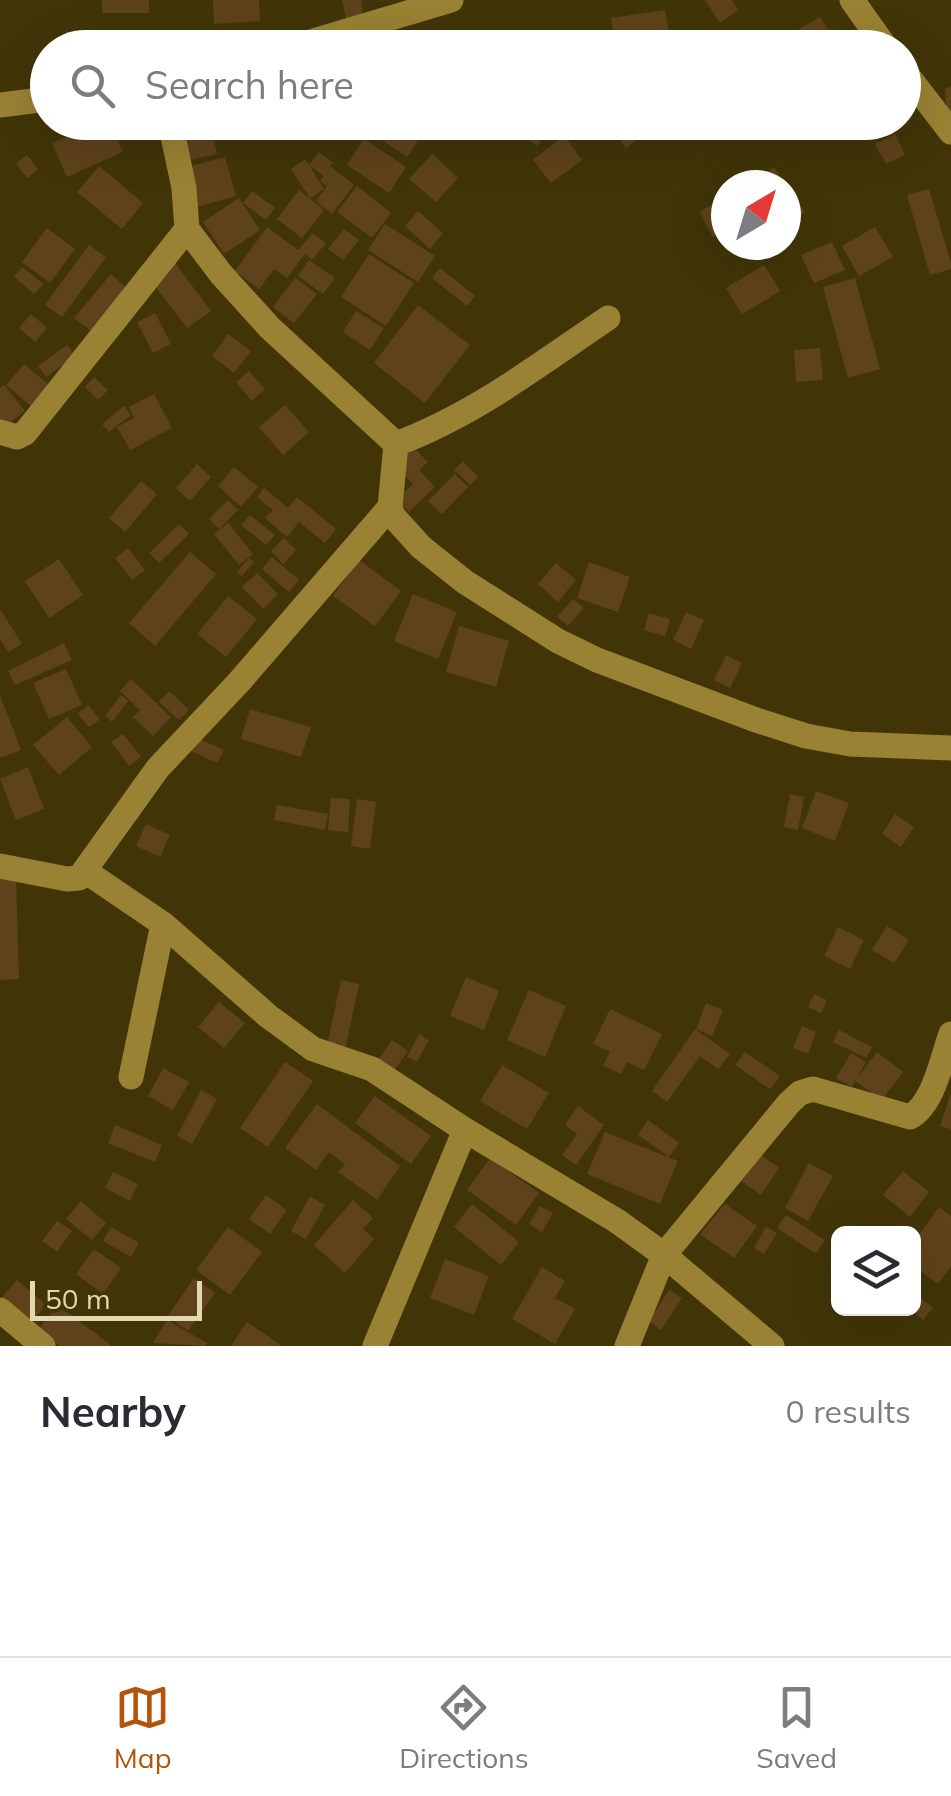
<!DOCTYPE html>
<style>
body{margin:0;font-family:Mulish,sans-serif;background:#f7f7f7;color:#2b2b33}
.controls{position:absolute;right:30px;bottom:30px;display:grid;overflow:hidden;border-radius:15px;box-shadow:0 10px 40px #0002}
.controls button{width:90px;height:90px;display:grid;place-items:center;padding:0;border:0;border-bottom:2px solid #e1e1e2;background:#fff;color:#2b2b33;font:50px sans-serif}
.compass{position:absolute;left:711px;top:170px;width:90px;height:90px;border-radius:50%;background:#fff;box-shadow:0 10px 40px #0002;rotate:38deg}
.scale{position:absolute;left:30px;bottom:25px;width:172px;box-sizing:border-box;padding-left:10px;border:5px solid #e4d8b2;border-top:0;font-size:28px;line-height:35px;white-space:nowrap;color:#e4d8b2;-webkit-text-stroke:8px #413508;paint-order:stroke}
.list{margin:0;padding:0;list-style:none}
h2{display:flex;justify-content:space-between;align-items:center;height:130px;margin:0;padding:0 40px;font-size:42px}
h2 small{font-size:32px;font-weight:400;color:#7c7c81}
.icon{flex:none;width:55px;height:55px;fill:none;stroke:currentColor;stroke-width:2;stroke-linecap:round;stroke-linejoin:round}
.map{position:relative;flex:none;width:951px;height:1346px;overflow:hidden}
.search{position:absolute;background:#fff;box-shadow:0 10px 40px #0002;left:30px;right:30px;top:30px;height:110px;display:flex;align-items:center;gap:25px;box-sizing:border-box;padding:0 35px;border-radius:55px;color:#7c7c81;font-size:38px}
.sheet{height:310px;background:#fff}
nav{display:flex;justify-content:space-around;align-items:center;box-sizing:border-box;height:140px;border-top:2px solid #e1e1e2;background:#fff;font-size:28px;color:#7c7c81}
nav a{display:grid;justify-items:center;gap:5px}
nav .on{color:#b45309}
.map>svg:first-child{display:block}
.building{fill:#5e421b}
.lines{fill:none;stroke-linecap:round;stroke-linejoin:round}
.minor{stroke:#998233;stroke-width:25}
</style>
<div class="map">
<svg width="951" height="1346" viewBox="0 0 951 1346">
<rect width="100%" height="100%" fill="#413508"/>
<g class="building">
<rect x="102" y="0" width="47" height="13"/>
<polygon points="213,0 259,0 260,21 214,24"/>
<polygon points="342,0 361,0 363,16 346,19"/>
<polygon points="705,0 732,0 738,10 720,23"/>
<polygon points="665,10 671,43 616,48 611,18"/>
<polygon points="820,17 830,33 806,48 794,48 787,36"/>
<polygon points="528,39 530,48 499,48 499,46"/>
<polygon points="951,87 951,128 948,128 945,88"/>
<polygon points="99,122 110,122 123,152 67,177 52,143"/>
<polygon points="372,122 430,122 407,157 367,130"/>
<polygon points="503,122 529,122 510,134"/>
<polygon points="534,122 549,129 537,146 524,136"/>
<polygon points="605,122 650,122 653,126 626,148"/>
<polygon points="797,122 822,122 811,135"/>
<polygon points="211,127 217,154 189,160 183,133"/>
<polygon points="895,134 905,155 886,164 875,144"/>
<polygon points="564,136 582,160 551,183 533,160"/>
<polygon points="364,139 406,167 389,193 347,165"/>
<polygon points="319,152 333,163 330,166 354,185 332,214 316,201 327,186 320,181 324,176 309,165 324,189 310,198 291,169 305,159 309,165"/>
<polygon points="432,154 458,178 436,202 409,179"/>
<polygon points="27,155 38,169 27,178 16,163"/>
<polygon points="225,157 236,196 197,207 186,167"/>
<polygon points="99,166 143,203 122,229 77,192"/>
<polygon points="774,167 805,212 786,225 786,185 760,185 756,179"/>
<polygon points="357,186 391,213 372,238 337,212"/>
<polygon points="929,189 951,263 951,269 930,275 907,195"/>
<polygon points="299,190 324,210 302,238 277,219"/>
<polygon points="252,191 275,208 266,220 243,203"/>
<polygon points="726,196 726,229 713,237 699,212"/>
<polygon points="239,198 260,230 224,254 203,222"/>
<polygon points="418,211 443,233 430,249 405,226"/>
<polygon points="385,224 435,256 418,282 368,250"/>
<polygon points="267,227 298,250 313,233 326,243 312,260 305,254 287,278 274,269 259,289 235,271"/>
<polygon points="875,227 893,257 859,276 842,246"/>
<polygon points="47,228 75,249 50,283 22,262"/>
<polygon points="344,229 359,240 343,260 328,249"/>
<polygon points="832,242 845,270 814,283 801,255"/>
<polygon points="89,245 106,257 62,317 45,305"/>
<polygon points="756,245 772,245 760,257 752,249"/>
<polygon points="369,254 414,283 386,326 341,297"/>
<polygon points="309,260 335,278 323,294 298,276"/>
<polygon points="175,263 211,311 187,328 151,281"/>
<polygon points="764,265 780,291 742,314 726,288"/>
<polygon points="22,267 43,284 34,294 14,277"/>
<polygon points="440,268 475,296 467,306 432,278"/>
<polygon points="111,274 130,291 95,334 74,318"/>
<polygon points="295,278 317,294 294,323 273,307"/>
<polygon points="855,278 880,369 848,378 823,287"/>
<polygon points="418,305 470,345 425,403 374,363"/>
<polygon points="356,311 384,328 370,350 343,332"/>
<polygon points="155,313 171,344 153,353 137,322"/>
<polygon points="31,314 47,328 35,342 19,328"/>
<polygon points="228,334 251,351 234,373 212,356"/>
<polygon points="67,345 75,356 46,377 38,366"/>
<polygon points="820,348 823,380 796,382 794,350"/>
<polygon points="24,364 49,385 31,406 6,385"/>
<polygon points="249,371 265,389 252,401 236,382"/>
<polygon points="94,377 108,390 98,400 85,387"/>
<polygon points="4,385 25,411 5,426 0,419 0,388"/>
<polygon points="154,394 172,428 130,450 117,427 134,418 129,407"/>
<polygon points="285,405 309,432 283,455 259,427"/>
<polygon points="124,406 131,415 109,432 102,424"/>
<polygon points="414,448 428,462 419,470 435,487 409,512 397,499 413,484 396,466"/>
<polygon points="463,461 478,477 470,485 454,470"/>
<polygon points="197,464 211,477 190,501 176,488"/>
<polygon points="234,467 258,487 241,507 218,486"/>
<polygon points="455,474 468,487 442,514 428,501"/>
<polygon points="141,481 157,494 125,532 109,518"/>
<polygon points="264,488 288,508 297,497 336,529 325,543 299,522 287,537 265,518 273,510 257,497"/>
<polygon points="228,500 238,510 219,529 209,519"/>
<polygon points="250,515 275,535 266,545 241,525"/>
<polygon points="228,523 253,554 239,565 214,534"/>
<polygon points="179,524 189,534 159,563 149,553"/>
<polygon points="284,538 296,550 283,564 271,551"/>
<polygon points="128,548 145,570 132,580 115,558"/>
<polygon points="190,552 216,574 155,646 129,623"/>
<polygon points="272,557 299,580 289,592 262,569"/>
<polygon points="249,558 254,562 242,576 237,572"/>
<polygon points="59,559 83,595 49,618 25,581"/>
<polygon points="359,560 401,591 375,626 333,596"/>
<polygon points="589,562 630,577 618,612 577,598"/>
<polygon points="556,563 576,580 558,602 538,584"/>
<polygon points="257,573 278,594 263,609 242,587"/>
<polygon points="413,594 457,612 438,659 394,641"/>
<polygon points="228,596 257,619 226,657 197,634"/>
<polygon points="573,599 584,608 568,626 557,617"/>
<polygon points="0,609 22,644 8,652 0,639"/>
<polygon points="686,612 704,620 691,649 673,640"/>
<polygon points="649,613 670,619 665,636 644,630"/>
<polygon points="459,626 509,641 496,687 446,672"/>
<polygon points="64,643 72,660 15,685 8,671"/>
<polygon points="726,655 742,663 730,688 714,680"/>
<polygon points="66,669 82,705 49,719 33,683"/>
<polygon points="131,679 171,717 153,736 133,717 140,710 120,691"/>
<polygon points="169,691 189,710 179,720 159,702"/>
<polygon points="0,695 21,750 0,758"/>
<polygon points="121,695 128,701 112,722 105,716"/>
<polygon points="88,705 100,719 89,727 78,714"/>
<polygon points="250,709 311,727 301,757 241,739"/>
<polygon points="67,717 92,747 59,775 33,745"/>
<polygon points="123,734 141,757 129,766 111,742"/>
<polygon points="197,738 224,750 217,763 191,751"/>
<polygon points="28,767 44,809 16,820 0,779"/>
<polygon points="816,791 849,803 835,841 802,828"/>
<polygon points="790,794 804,797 798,830 784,827"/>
<polygon points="331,798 350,799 348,832 328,830"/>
<polygon points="357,799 376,802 370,849 351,846"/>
<polygon points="277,805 328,814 325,830 274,820"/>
<polygon points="895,814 914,827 901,847 882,834"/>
<polygon points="146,824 170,835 160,857 136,846"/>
<polygon points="0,877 16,877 19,979 0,980"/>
<polygon points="887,926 909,940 894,963 872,950"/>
<polygon points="838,927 864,940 850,969 824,956"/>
<polygon points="466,977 499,991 484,1030 450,1016"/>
<polygon points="341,980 359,984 345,1050 327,1046"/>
<polygon points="529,990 566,1006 545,1057 507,1040"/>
<polygon points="814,994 827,1000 821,1013 808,1007"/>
<polygon points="219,1002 245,1023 224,1048 198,1027"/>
<polygon points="706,1003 723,1010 712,1036 696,1029"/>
<polygon points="610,1009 662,1034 644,1070 627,1062 621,1074 603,1066 610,1052 593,1044"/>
<polygon points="802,1026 816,1032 808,1054 793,1048"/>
<polygon points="695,1029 730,1054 718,1069 700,1056 667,1102 652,1091"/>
<polygon points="839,1030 872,1047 866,1058 833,1042"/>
<polygon points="419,1034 429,1040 417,1062 407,1057"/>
<polygon points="392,1040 408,1051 394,1071 378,1060"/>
<polygon points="745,1052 780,1076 770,1089 735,1065"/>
<polygon points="877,1052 903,1072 882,1100 855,1081"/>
<polygon points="851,1053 866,1062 852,1087 836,1078"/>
<polygon points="285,1062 313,1081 268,1147 240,1128"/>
<polygon points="502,1065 549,1093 527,1129 480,1101"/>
<polygon points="163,1068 189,1082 173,1110 148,1096"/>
<polygon points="201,1090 217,1099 192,1144 177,1136"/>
<polygon points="951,1093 951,1129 940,1126"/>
<polygon points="375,1096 431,1136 411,1164 355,1123"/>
<polygon points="317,1104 400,1166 377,1200 338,1172 345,1164 329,1152 316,1170 285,1148"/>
<polygon points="578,1106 604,1125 576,1165 562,1155 577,1134 565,1125"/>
<polygon points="648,1120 679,1143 669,1157 638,1135"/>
<polygon points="115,1125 162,1145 155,1162 108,1143"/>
<polygon points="605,1132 678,1161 660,1204 587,1174"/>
<polygon points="757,1152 779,1168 761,1195 738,1179"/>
<polygon points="490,1158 539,1193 516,1225 467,1190"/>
<polygon points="809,1163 833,1176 808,1221 785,1208"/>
<polygon points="903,1171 929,1192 910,1217 883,1195"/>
<polygon points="113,1172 138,1184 130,1201 105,1188"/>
<polygon points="266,1195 287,1210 270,1234 249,1219"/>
<polygon points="310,1196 325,1205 306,1239 291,1231"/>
<polygon points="353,1200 373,1218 363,1229 374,1239 345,1273 314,1245"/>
<polygon points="81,1201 106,1223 92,1240 66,1219"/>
<polygon points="472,1204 519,1242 501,1265 454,1227"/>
<polygon points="725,1204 757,1226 734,1258 700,1234"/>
<polygon points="540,1206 553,1213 542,1232 529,1224"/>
<polygon points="939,1207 951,1216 951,1266 938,1284 918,1269 914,1276 914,1242"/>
<polygon points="786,1215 825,1240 816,1254 777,1228"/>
<polygon points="57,1221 72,1231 57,1252 42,1241"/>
<polygon points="111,1227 139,1243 131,1257 103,1241"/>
<polygon points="228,1227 262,1252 230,1295 196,1270"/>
<polygon points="766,1227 777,1233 764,1254 754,1248"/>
<polygon points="94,1249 121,1268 103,1294 76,1274"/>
<polygon points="445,1259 489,1276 474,1315 430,1298"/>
<polygon points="542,1267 565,1281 555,1298 575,1309 555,1344 512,1319"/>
<polygon points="194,1278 215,1293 188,1331 168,1316"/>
<polygon points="17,1280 46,1305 29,1325 0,1300"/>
<polygon points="669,1290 682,1298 661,1330 649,1321"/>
<polygon points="921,1298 933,1308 923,1320 910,1308 914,1308"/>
<polygon points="58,1305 112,1346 59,1346 38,1330"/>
<polygon points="167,1320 207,1343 205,1346 153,1343"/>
<polygon points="247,1322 282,1346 231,1346"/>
</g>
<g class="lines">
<g class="minor">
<polyline points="852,0 886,48"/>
<polyline points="290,48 451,0"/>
<polyline points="904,71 951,132"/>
<polyline points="0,105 48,99"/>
<polyline points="170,122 184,188 187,229 221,274 270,328 396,444 390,507 393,516 421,547 465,582 558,641 597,660 756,720 806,736 850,744 951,748"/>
<polyline points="0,432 17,437 25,433 187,229"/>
<path d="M396,444c78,-29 144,-80 212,-126"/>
<polyline points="0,866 67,879 79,878 158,768 239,682 390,507"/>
<polyline points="85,871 163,924 268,1016 313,1049 372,1069 465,1130 617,1221 664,1255 772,1346"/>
<polyline points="131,1077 163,924"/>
<polyline points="0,1310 43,1346"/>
<polyline points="375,1346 465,1130"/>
<path d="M627,1346l37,-91 125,-152 11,-10 13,-4 97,28c24,-13 32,-59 41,-83"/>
</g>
</g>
</svg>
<div class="controls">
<button><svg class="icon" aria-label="layers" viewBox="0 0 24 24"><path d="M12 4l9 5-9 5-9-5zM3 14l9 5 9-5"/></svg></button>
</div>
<svg class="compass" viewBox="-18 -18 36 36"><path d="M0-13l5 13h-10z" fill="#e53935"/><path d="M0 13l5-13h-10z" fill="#7c7c81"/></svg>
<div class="scale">50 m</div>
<div class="search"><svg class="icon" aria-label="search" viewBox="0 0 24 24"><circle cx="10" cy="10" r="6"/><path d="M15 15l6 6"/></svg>Search here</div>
</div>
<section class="sheet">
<h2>Nearby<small>0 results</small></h2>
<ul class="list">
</ul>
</section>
<nav>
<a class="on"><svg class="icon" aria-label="map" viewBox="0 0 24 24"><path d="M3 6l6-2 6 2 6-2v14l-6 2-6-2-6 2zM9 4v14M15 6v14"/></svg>Map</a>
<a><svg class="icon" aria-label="directions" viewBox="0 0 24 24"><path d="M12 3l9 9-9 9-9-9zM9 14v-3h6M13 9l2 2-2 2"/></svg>Directions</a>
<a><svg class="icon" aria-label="saved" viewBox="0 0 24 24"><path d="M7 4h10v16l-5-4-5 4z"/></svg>Saved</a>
</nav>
